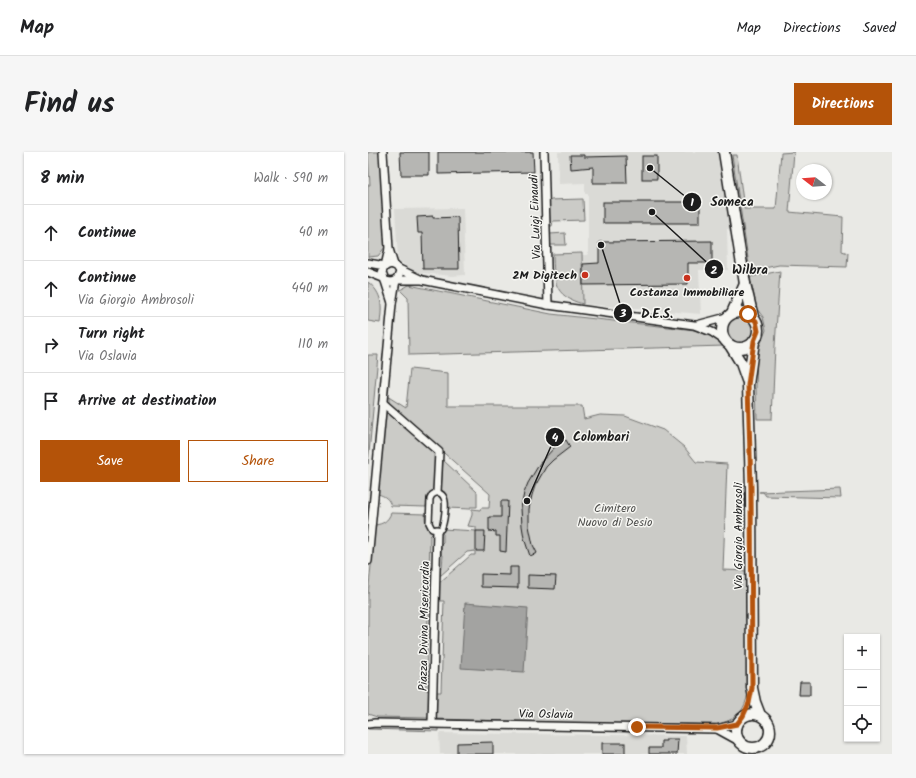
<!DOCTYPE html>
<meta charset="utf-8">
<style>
body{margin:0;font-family:Kalam,sans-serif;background:#f6f6f6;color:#202124}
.controls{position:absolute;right:12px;bottom:12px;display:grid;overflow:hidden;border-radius:0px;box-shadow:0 1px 3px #0004}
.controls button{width:36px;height:36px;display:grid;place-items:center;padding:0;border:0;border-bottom:1px solid #e0e0e0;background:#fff;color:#202124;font:20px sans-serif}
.compass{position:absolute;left:428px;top:12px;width:36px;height:36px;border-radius:50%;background:#fff;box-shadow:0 1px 3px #0004;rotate:287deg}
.stop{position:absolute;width:12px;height:12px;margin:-9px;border:3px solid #b45309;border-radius:50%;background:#fff}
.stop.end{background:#b45309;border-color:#fff;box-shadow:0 1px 4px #0008}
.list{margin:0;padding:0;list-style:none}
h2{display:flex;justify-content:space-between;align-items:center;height:52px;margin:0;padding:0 16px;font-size:17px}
h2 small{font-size:13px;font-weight:400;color:#757577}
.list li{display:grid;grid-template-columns:26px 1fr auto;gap:12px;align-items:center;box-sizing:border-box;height:56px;padding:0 16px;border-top:1px solid #e0e0e0}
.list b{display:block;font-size:15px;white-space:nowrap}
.list p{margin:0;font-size:13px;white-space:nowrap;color:#757577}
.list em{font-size:13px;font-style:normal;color:#757577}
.actions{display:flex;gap:8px;padding:12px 16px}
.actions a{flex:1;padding:9px 0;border:1px solid #b45309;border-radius:0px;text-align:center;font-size:14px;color:#b45309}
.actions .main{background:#b45309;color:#fff}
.icon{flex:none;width:22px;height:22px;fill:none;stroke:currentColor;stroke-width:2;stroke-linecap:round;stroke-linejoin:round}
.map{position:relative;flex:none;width:524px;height:602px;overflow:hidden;border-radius:0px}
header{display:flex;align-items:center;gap:24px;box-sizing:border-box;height:56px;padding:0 20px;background:#fff;border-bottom:1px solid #e0e0e0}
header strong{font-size:19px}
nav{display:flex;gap:22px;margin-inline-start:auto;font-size:14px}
.intro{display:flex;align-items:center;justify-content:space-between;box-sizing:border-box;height:96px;padding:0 24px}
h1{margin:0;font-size:28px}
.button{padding:10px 18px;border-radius:0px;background:#b45309;color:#fff;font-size:14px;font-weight:700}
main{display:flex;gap:24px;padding:0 24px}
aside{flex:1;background:#fff;border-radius:0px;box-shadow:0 1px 3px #0004}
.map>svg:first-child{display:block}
.built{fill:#dadad6}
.green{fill:#cbcbc7;stroke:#747472}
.water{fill:#a3a3a1;stroke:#6d6d6c}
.building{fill:#b6b6b3;stroke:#1c1c1c}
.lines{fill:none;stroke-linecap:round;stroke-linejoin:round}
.pedestrian-casing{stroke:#1c1c1c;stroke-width:8}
.minor-casing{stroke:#1c1c1c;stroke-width:10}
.secondary-casing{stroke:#1c1c1c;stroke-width:13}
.pedestrian{stroke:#f6f6f2;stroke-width:5}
.minor{stroke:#f6f6f2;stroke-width:7}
.secondary{stroke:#f6f6f2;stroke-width:10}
.route{stroke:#b45309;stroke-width:5}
.poi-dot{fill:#c8321e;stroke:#f6f6f2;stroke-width:1.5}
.labels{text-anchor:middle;stroke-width:3;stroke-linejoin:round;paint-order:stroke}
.street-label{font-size:12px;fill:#1c1c1c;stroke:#f6f6f2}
.poi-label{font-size:12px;font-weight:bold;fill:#1c1c1c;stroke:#f6f6f2;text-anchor:end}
.park-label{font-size:12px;fill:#51514f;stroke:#f6f6f2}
.leader{fill:none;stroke:#1c1c1c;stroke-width:1.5}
.callout-dot{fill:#1c1c1c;stroke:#f6f6f2;stroke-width:1.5}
.mark-label{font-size:12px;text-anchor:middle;font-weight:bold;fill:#fff}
.callout-label{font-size:13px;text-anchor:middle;font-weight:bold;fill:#1c1c1c;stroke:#f6f6f2;stroke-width:3;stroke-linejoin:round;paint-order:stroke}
</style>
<header>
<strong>Map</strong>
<nav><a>Map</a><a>Directions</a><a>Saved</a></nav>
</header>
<div class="intro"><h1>Find us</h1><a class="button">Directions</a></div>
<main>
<aside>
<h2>8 min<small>Walk · 590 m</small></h2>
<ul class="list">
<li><svg class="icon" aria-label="ahead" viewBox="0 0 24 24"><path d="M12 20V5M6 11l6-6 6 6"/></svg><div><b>Continue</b></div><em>40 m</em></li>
<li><svg class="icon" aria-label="ahead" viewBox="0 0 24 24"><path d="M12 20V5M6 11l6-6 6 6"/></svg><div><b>Continue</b><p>Via Giorgio Ambrosoli</p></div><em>440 m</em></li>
<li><svg class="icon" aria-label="right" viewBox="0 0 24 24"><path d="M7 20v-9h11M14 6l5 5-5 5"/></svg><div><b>Turn right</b><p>Via Oslavia</p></div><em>110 m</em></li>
<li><svg class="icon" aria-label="arrive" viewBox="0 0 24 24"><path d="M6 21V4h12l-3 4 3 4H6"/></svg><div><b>Arrive at destination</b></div></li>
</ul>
<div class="actions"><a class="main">Save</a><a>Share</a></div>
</aside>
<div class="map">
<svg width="524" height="602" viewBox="0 0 524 602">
<rect width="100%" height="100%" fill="#e9e9e5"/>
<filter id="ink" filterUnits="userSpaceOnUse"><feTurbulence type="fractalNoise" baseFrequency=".025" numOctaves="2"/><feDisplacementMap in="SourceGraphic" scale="8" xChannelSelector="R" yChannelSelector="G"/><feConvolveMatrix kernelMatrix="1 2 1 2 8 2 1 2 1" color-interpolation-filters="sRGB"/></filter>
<g filter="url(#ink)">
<g class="built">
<polygon points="190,0 351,0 363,76 359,77 360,118 331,118 333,162 215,152 214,103 220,103 220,42 217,42 217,31 191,32"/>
<polygon points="95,56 97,123 84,124 46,120 30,108 27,57"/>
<polygon points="71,581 318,584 319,602 72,602"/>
</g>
<g class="green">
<polygon points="0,0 13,0 18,62 17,95 10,104 0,105 0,33 2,33"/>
<polygon points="426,0 421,60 475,65 474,99 480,101 479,115 411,113 382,119 364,3 369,3 376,57 408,57 413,1"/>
<polygon points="215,47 216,68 185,69 184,74 182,74 181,48"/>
<polygon points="197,81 198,93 182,93 182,82"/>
<path d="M214,101l1,51c-30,-8 -29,-23 -30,-50z"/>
<polygon points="412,119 407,194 404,267 389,267 388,235 389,201 398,178 395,165 389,157 382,125"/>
<path d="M0,130c15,12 14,24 12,41l-12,-2z"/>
<polygon points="41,133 183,162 327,178 342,184 357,194 41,203 40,146 32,138"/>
<circle cx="372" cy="178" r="14"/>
<polygon points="0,203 10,203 0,312"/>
<path d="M42,217l38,4v33h134l2,13 16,-4 25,1 38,14 21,17 12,15 31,2 -4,106 25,1v121c-3,20 -12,28 -31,32h-89l-192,-5v-27h5l3,-91h-5v-18l32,-28h4v-4l-8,1 -27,24v-6l2,-2 1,-13 -2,-1v-10l2,-2v-8l-2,-2 1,-3 34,2v-4l-8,-1 4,-11v-6l8,1 1,-2h8l1,-14 -101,-90v-6l-2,-2 19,12z"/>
<path d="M21,260l47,41 -3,36 -1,3 -5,4 -1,11 -35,-1c-2,-7 -6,-10 -13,-12l7,-80z"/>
<polygon points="75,308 109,340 109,355 102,355 102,357 79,356 73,338"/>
<polygon points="472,337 473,346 398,344 395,340 391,340"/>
<path d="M23,361l34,1c0,9 1,14 9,18l-4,4 -4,154 5,1 -1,27 -53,-1 -9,-3v-118l7,-71c8,-1 13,-4 16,-12z"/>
<polygon points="0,575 71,576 71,579 0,577"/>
</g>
<polygon class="water" points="97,451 160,456 156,520 93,516"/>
<g class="building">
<polygon points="32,0 61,0 61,23 33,23"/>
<polygon points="70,0 165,0 166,20 70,22"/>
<polygon points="202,3 216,3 216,5 258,4 259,31 225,31 225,15 203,17"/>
<rect x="274" y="4" width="15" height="23"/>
<rect x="235" y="50" width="97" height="21"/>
<polygon points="65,64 65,66 90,65 91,117 55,117 54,81 50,81 49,65"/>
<polygon points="344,89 344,111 320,111 320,132 215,133 215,112 231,111 231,90"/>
<polygon points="198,288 202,295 185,308 178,315 167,334 164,343 161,357 161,374 165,393 169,401 162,404 156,386 154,374 153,356 156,341 160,331 172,311 187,295"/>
<polygon points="133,349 140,349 138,400 132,399 132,384 128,384 128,380 121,379 121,365 133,365"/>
<polygon points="108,379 117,379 116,399 108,399"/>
<polygon points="142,415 150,415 150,436 113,435 113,422 142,423"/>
<polygon points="160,423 188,424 187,437 160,436"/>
<polygon points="432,530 442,530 442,543 431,543"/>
<polygon points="298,587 310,587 309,602 281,602 281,596 293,596 293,589 298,589"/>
<polygon points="125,590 125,602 89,602 89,591"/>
<rect x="234" y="591" width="23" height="11"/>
</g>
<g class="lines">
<defs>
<path id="pedestrian" d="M69,340c3,1 6,2 7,6 3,5 0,26 -3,31l-4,1 -5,-1 -3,-6 1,-24 2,-4z"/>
<g id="minor">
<polyline points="15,0 21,97 26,113"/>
<polyline points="176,0 180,153"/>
<polyline points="0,111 17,114 21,97"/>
<polyline points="31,117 52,127"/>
<polyline points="0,120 15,126"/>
<polyline points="29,128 54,128 180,153 326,173 344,180 359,190"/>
<path d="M17,129l6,1 6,-2 3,-8c-4,-11 -16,-9 -18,1l3,8 7,22"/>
<polyline points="329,173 359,165"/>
<polyline points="15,251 71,300 69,340"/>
<polyline points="0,409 24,152 28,128"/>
<polyline points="64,571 69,378"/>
<polyline points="0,572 7,571 349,577 369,572"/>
<polyline points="349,577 369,588"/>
</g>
<g id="secondary">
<polyline points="356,0 377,132 385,165"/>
<circle cx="372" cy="178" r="18"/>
<polyline points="364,161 377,132"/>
<polyline points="386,189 380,233 383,336 384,536 387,550 392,563"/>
<polyline points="362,193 373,211 379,228"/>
<circle cx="385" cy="579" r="17"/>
</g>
</defs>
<use href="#pedestrian" class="pedestrian-casing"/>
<use href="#minor" class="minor-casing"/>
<use href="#secondary" class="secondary-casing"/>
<use href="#pedestrian" class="pedestrian"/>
<use href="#minor" class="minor"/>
<use href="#secondary" class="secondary"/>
</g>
</g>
<g class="lines" filter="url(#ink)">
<polyline class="route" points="269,575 349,576 369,572 375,564 381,551 384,536 383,336 380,233 386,189 390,179 388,169 380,162"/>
</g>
<g class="poi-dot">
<circle cx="217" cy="123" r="4"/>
<circle cx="319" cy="126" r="4"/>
</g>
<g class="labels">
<g class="street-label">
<text transform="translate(167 65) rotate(-92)" y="4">Via Luigi Einaudi</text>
<text transform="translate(370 384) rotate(-90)" y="4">Via Giorgio Ambrosoli</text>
<text transform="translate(56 474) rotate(-89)" y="4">Piazza Divina Misericordia</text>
<text transform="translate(178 562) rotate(1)" y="4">Via Oslavia</text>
</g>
<g class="poi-label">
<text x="209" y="127">2M Digitech</text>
<text x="319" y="144" text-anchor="middle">Costanza Immobiliare</text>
</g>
<g class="park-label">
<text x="247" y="360">Cimitero<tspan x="247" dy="14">Nuovo di Desio</tspan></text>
</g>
</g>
<path class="leader" d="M282 16L324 50M284 60L346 117M233 93L255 161M159 349L187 285"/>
<g class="callout-dot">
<circle cx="282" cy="16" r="4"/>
<circle cx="284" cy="60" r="4"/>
<circle cx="233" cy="93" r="4"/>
<circle cx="159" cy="349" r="4"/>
<circle cx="324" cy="50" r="10"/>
<circle cx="346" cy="117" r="10"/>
<circle cx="255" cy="161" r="10"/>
<circle cx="187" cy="285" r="10"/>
</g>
<g class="mark-label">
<text x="324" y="54">1</text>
<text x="346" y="122">2</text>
<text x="255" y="165">3</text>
<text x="187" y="289">4</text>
</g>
<g class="callout-label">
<text x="364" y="54">Someca</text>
<text x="382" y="122">Wilbra</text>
<text x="289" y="166">D.E.S.</text>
<text x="233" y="289">Colombari</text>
</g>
</svg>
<div class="controls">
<button>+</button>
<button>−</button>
<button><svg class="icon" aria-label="locate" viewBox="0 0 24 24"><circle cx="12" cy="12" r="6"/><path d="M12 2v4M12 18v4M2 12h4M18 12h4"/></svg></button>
</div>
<svg class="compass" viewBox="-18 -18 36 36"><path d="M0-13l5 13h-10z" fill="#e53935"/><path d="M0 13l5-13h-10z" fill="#757577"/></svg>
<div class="stop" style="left:380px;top:162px"></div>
<div class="stop end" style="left:269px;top:575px"></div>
</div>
</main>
